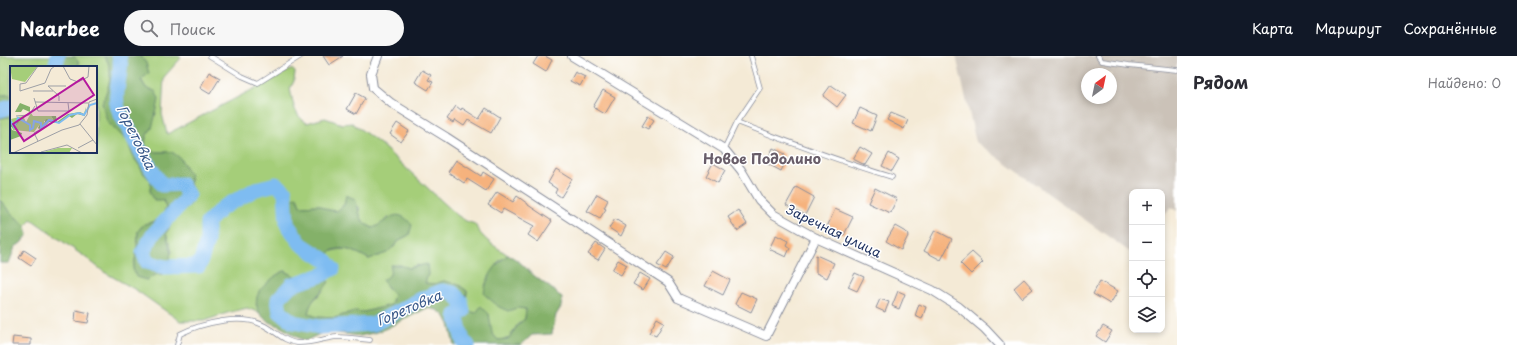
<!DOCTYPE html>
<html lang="ru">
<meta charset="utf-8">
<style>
body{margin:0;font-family:"Playpen Sans",sans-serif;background:#f7f7f7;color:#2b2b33}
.controls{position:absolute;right:12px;bottom:12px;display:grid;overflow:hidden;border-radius:8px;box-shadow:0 2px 6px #0003}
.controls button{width:36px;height:36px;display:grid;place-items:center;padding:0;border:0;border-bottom:1px solid #e1e1e2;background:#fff;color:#2b2b33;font:20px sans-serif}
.compass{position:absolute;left:1081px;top:12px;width:36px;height:36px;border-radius:50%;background:#fff;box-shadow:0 2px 6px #0003;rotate:33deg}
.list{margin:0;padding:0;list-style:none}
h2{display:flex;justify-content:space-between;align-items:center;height:52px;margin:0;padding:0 16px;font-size:17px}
h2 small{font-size:13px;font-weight:400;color:#7c7c81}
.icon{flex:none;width:22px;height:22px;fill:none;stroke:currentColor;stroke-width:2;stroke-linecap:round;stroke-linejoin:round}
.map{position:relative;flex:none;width:1177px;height:289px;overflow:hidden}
header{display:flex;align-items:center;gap:24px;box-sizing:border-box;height:56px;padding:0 20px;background:#111827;color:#fff}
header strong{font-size:19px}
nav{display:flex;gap:22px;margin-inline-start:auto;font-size:14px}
.search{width:280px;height:36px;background:#f7f7f7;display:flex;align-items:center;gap:10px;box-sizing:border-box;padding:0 14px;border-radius:22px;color:#7c7c81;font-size:15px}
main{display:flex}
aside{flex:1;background:#fff}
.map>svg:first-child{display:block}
.industrial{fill:#cbc2b8;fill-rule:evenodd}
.green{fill:#a5ce79;stroke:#607e6c;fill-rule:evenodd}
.forest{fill:#84b169;stroke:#507064}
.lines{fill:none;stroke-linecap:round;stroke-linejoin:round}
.river{stroke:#7ebcf1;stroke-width:15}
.building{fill:#f6b27d}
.service-casing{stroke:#888c9a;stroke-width:5.5}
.minor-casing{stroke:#888c9a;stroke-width:10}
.service{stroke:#fff;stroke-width:4}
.minor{stroke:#fff;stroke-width:8}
.labels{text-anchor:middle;stroke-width:3;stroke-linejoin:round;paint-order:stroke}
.street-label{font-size:13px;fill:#1b2f5e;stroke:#fff}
.water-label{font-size:14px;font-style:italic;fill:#39598a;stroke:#fff}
.neighbourhood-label{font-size:14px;font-weight:bold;fill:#685d69;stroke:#fff}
.inset-river{fill:none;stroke:#7ebcf1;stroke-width:2}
.inset-road{fill:none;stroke:#9d9fa6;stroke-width:1}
.view{fill:#b5179e;fill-opacity:0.15;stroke:#b5179e;stroke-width:2}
.inset-edge{fill:none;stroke:#1b2f5e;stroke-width:2}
</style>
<header>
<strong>Nearbee</strong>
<div class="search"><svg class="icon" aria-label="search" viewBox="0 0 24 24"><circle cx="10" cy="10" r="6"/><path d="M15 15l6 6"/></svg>Поиск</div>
<nav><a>Карта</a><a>Маршрут</a><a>Сохранённые</a></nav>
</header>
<main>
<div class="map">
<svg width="1177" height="289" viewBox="0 0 1177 289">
<rect width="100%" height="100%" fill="#fff"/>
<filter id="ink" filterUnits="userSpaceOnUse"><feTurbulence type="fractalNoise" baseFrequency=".025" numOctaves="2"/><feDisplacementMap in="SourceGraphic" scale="8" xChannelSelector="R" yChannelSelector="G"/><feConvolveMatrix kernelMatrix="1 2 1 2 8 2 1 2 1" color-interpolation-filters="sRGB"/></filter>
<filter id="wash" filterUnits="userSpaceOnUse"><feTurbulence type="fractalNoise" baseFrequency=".012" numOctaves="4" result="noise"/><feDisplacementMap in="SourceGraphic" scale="16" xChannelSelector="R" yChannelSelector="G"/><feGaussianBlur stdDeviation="0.9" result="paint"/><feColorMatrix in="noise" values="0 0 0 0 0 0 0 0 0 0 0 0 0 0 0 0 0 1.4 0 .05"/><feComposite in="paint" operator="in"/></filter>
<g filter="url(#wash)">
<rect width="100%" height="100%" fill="#f4ead6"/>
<path class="industrial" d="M956,0h221v155l-6,-4 -9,10v-25h-30v58l-2,2 -154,-110zM1087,18h24v24h-24z"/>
<g class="green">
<polygon points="0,0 56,0 53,10 50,11 11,11 11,39 0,39"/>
<path d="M73,0h31c12,14 4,33 -2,47l11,25 14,12 7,18 6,8 4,8 7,7 -1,10 13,9 3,8 -4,9 -9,5 -9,2 -6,7 -1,19 -4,19 13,11 9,-5 17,-23 -6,-19 11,-18 8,-5 9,-16 -4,-10v-9l-18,-23h-19l-8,-7 1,-9 6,-8 -6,-40 -5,-9 5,-16 -6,-7h39l2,2 -17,19 -2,37 5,20 125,-65 3,3 -1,9 -4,8c4,16 3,25 17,34l18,-5 17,6 10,-1 27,20 78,72 9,6 9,3c6,15 20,22 33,31l-9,6 -14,24 32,23 9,1 -1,10 -7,5 -10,15 -10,1 -7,-7 -2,-19 -7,-7 -6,6 -10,-2v-10l1,-10 -8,-6 -15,-4 -10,3 -9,-1 3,-9 -10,-9 -9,3 -9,-3 -10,10 -3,13 7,7 -3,10 -27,7 -10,-1 -19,7 -19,-1 -8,-4 2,-9 13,-13 -4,-17 -17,6 -17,-9c-16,5 -20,19 -29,33l4,9 -13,-5 -20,5 -23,8h-24l-44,-31 -32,-18 -15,-12 -58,-41 -5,7 -14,-12 -12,-14v-82l11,-1v35h85v-85h-17l-1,-6zM347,139l12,12 1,9 5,8 8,4 9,-4 6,-7 21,18 -8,4 -7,8 -25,12c-15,-8 -23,-13 -39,-7l-41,-22 2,-10 -3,-9 9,-15 3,10 19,-1 9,5 9,1 7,-6z"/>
</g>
<g class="forest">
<polygon points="56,0 73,0 78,5 79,11 50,11 53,10"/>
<path d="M104,0h36l6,7 3,10 -8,7 5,8 9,3 4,8 -2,10 -5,19 -6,8 -1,9 8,7h19l8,6 10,17v9l4,10 -3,9 -6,7 -8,5 -11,18c6,21 7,21 -2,41l-9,1 -9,5 -10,-3 -3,-8 4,-19 1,-19 6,-7 9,-2 9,-5 4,-9 -3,-8h-9l-4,-9 1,-10 -7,-7 -4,-8 -6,-8 -7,-18 -14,-12 -6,-7 -5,-18c6,-14 14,-33 2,-47z"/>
<polygon points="0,39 11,39 11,61 0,62"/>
<path d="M346,139l9,4c6,14 2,22 18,29 16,-7 23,-23 39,-3l-3,10 -8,4 -14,14 -18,6c-11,-6 -29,-16 -40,-6 -2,3 -5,8 -7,11 -12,-9 -30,-17 -32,-32 -1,-5 1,-9 1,-13 -2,-9 -4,-7 -2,-18l8,-5 3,10 19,-1 9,5 9,1 7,-6z"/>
<polygon points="0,144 12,158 26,170 28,179 21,187 15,191 9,207 0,207"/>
<path d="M508,199c12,5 19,15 29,23 9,7 18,12 25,20l-1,9 -5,8 -4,19 -20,1 -11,10h-67l-5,-21 -5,-9 -7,-5 -10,-2 -46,23 -21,5 -29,-4 -9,1 -17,8c-9,-3 -15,-9 -24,-14 -5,-3 -12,-4 -16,-8 -12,-10 -11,-25 0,-34 8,-7 11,-11 20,-14l17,9 17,-6 10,8c-8,12 -18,16 -21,31l8,4 19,1 19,-7 10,1 27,-7 3,-10 -12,-15 8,-5 1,-10h9l9,3 18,-4 1,10 -3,9 9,1 10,-3 15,4 8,6 -1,10v9l10,3 5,-7 8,8 3,19 6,7 10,-1c6,-7 9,-15 17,-20l1,-10 -9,-1 -9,3 -9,-4 -15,-13c1,-15 11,-30 24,-39z"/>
</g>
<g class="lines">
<g class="river">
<path d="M119,0c5,11 -5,34 -2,48 1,7 6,14 9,20 11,22 22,41 36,61l19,-1 7,11 -7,9 -27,29 -11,19 4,10 18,5 34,-1 8,-24v-19l15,-15 34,-19 20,-5 9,7 2,33 14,20 26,17 6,8 -11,6 -31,10 -13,14 2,13 13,10 26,5 55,-3 47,-25 21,-8 11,2 8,8 2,10 -7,4 7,26 5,4"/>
<polyline points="55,11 58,0"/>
<polyline points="0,54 11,51"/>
</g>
</g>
<g id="blocks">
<g class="building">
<polygon points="323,0 343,0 329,9"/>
<polygon points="538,0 545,0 552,4 546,16 533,8"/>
<polygon points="422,14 431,19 428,24 433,26 428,34 415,26"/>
<polygon points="209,16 220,22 210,38 200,32"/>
<polygon points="575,16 585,21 580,30 570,25"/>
<polygon points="831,29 846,39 837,51 823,40"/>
<polygon points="603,34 615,41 605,58 593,51"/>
<polygon points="356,37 365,42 356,58 347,53"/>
<polygon points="456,50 461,54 462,52 479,63 486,52 500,61 491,77 468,64 464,70 455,64 453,67 447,63"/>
<polygon points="860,52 877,60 871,75 853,67"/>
<polygon points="891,57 908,64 904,73 887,64"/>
<polygon points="648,60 654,64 648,73 642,70"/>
<polygon points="397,67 409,75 401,86 390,78"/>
<polygon points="860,91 872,98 865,109 853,103"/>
<polygon points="773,92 785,98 781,105 785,107 781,115 766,107"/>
<polygon points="889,97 899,103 892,115 882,110"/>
<polygon points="456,104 481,120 483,116 494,123 486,135 467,123 464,127 448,116"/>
<polygon points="713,107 725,114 718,127 706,120"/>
<polygon points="556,113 572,123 561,141 555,137 557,133 548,127"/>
<polygon points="796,131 814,141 805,159 786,149"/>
<polygon points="875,132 897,143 890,157 868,147"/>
<polygon points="497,136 513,146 517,140 528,148 528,149 552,165 538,186 528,179 534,170 503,153 501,157 488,149"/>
<polygon points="597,138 608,144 604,152 606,153 600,162 587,155"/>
<polygon points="835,153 853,161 844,179 827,171"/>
<polygon points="738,154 747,168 737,175 728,161"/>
<polygon points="615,163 626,170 621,180 609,172"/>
<polygon points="895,170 909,178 901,194 886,185"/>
<polygon points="935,174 952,183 941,204 924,195"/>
<polygon points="776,179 788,185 786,189 790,192 786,201 769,193"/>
<polygon points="596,187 605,193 598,204 588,198"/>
<polygon points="24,194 36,202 31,210 19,202"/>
<polygon points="666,196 674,201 666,214 657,209"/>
<polygon points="972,196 983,206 971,218 960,207"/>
<polygon points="816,199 834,207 827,222 816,217"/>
<polygon points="618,204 627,209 621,219 612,214"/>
<polygon points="713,215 730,224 723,239 705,230"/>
<polygon points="640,217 650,223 643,234 633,228"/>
<polygon points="855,217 864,221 857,235 848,231"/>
<polygon points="1024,223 1033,233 1022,242 1014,232"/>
<polygon points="1100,225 1118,235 1110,248 1093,238"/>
<polygon points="898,235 905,238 899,253 892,250"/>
<polygon points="741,236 757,243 751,256 735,248"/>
<polygon points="880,243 889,246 885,256 876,252"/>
<polygon points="919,248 926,251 922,263 915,260"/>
<polygon points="76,254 90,257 88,267 75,265"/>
<polygon points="657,262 664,266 656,280 649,277"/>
<polygon points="1103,270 1112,275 1105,286 1096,280"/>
<polygon points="13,281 31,283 31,289 12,289"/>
</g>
</g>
</g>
<g filter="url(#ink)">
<use href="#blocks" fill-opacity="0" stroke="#888c9a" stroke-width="1"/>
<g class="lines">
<defs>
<g id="service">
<polyline points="210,0 242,20 258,27 301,0"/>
<polyline points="1098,0 1102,5 1129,9 1177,14"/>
<path d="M737,66c51,20 102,39 155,55"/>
<polyline points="724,93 737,66 760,32 751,0"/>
<path d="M177,289l3,-11c22,-11 62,-21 85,-8 11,6 20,16 32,17 14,1 27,-5 40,-6 11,0 22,2 33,3"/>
</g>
<g id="minor">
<polyline points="378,0 371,18 373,32 391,47 446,81 668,226 678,242 766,280 816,182"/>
<polyline points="572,0 724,93 741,114 759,144 773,158 816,182 932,234 959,251 985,273 1000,289"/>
</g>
</defs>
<use href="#service" class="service-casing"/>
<use href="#minor" class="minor-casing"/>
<use href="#service" class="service"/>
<use href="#minor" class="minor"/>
</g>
</g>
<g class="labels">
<g class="street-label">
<text transform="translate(834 175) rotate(26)" y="5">Заречная улица</text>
</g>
<g class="water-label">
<text transform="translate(136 81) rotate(64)" y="5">Горетовка</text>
<text transform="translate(409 252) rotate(-23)" y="5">Горетовка</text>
</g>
<g class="neighbourhood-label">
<text x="762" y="108">Новое Подолино</text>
</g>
</g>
<g transform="translate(10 10)">
<rect width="87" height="87" fill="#f4ead6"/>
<path d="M0,0h27v1l-12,15 -13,-3zM21,47l2,3h18l3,5h-10l1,3 -3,3 -2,-3 -6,8 -21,-2 -2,-5 3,3 5,-6 -5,4 -3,-7 12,-3 3,6zM48,82h14l-3,5h-29z" fill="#a5ce79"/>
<path d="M10,37l10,4v5l-7,-3 -2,3h-6zM76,41l-1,9 -8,-2 -5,4 -3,-2 -10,7 -10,-1 -3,3 -7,4 -1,-1 2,-4 3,2 3,-7 8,2 -3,-5h5l1,6 11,-8 12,-2 4,2zM0,52l4,8 3,-5 2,1 -5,6 -3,-1 1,3 10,3 -1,3 -11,4z" fill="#84b169"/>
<path class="inset-river" d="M0,54l4,7 4,-9 12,7v5l3,-2 1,-7 7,2v5l8,-8 10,3 11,-8 9,-2 5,2 6,-10 7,-2"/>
<path class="inset-road" d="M28,0l-12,17 -6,1v7l25,-8 6,-14 4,-3M53,0l7,13 8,3 10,-5 1,-11M23,25h20M24,32l4,13h31l-1,-8M49,35v-5l-11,-10h18M25,36l53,1M6,50l13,-1 6,-9M70,58l17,21M28,75l-4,-8 12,-7M68,82l15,-8M31,86l26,-7 15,8M3,87l49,-23 17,-5 8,-10 2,-13 8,-3"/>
<path class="view" d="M73,12l11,17 -70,46 -11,-17z"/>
<rect width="87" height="87" class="inset-edge"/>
</g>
</svg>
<div class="controls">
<button>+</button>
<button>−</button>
<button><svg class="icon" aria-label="locate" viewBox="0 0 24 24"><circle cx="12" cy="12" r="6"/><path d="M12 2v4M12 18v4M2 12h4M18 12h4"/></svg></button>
<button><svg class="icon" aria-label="layers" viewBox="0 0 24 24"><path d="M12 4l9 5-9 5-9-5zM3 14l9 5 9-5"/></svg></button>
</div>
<svg class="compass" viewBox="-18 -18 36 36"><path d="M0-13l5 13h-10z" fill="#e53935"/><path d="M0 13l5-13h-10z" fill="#7c7c81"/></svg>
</div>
<aside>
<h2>Рядом<small>Найдено: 0</small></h2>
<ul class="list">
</ul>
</aside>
</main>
